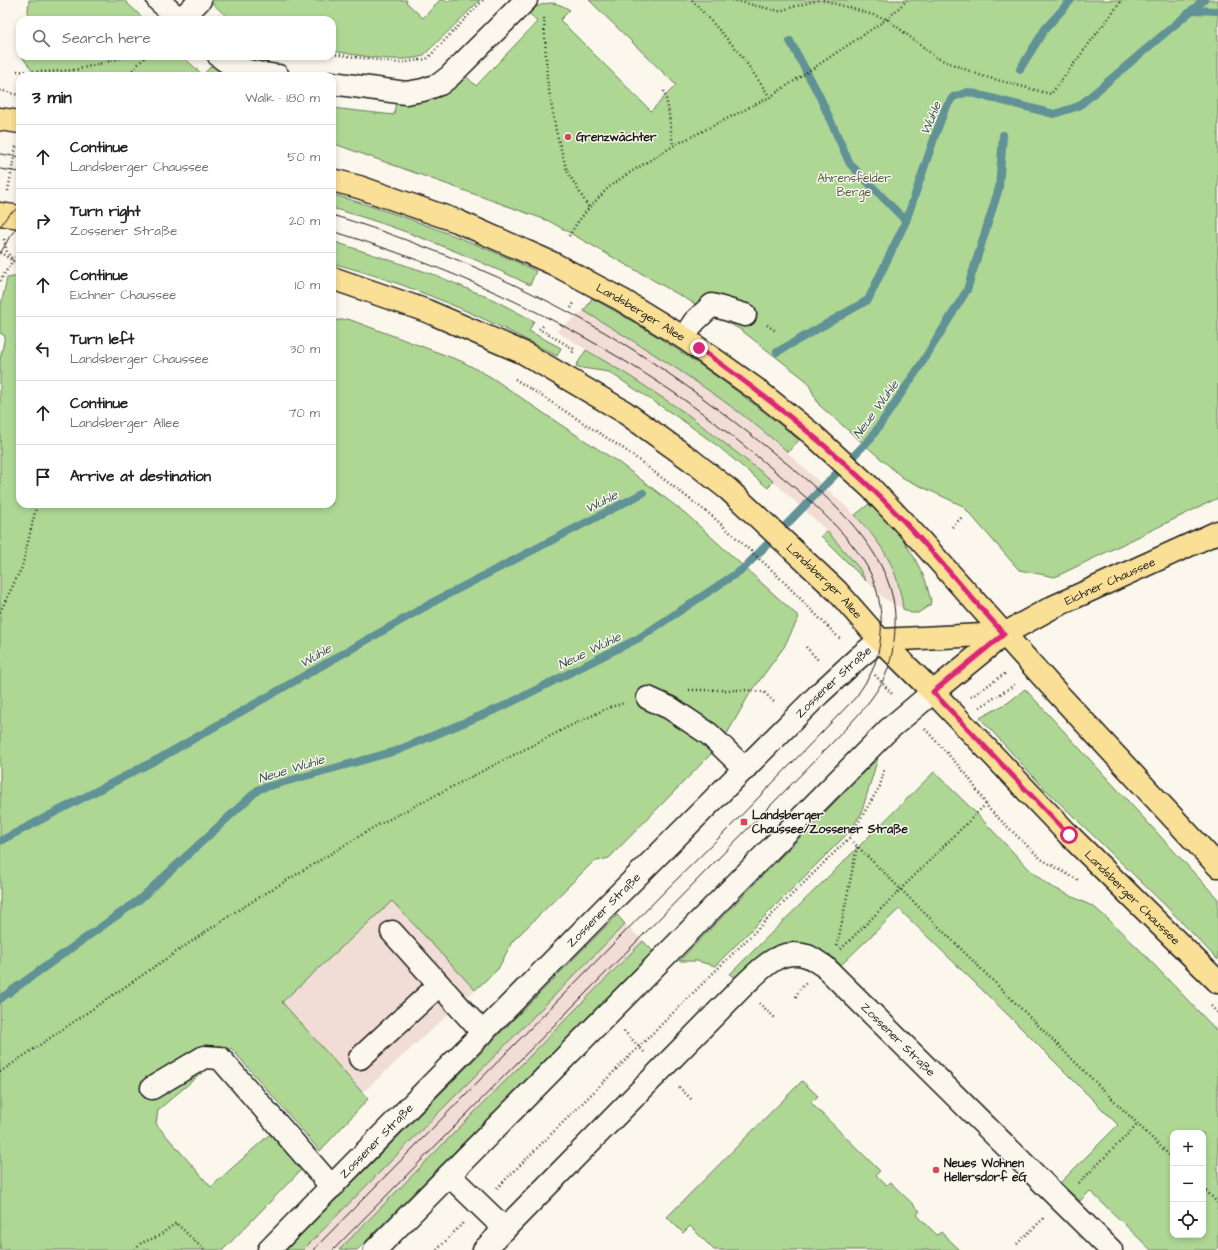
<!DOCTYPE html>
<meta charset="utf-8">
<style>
body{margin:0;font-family:"Architects Daughter",sans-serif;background:#f6f6f6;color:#202124}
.controls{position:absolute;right:12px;bottom:12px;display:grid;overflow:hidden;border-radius:8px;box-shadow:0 2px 6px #0003}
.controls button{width:36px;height:36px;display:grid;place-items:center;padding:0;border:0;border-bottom:1px solid #e0e0e0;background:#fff;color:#202124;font:20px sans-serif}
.stop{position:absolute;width:12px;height:12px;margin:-9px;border:3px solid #db2777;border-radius:50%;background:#fff}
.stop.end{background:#db2777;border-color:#fff;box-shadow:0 1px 4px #0008}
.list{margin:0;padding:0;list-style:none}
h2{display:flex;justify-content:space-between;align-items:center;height:52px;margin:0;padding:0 16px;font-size:17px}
h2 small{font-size:13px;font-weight:400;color:#757577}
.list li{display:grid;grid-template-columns:26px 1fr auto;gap:12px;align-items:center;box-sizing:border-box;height:64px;padding:0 16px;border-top:1px solid #e0e0e0}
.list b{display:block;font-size:15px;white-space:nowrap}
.list p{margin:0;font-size:13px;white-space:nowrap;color:#757577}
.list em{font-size:13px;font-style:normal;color:#757577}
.icon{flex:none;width:22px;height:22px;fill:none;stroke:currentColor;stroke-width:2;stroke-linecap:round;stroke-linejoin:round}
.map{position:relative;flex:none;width:1218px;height:1250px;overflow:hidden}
.search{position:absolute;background:#fff;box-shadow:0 2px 6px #0003;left:16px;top:16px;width:320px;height:44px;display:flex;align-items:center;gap:10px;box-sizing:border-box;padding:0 14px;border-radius:12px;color:#757577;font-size:15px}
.panel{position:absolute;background:#fff;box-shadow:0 2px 6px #0003;left:16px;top:72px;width:320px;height:436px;border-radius:12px}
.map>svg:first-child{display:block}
.built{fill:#f1ddd5}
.green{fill:#aed794;stroke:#657a58;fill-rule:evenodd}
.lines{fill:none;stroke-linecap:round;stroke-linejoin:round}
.stream{stroke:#619296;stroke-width:8}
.minor-casing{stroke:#1c1c1c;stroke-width:25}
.major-casing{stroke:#1c1c1c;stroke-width:25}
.path{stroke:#1c1c1c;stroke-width:2.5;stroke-dasharray:1 3;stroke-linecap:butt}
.minor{stroke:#fbf7ec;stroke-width:22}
.major{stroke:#fadf96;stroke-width:22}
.tram{stroke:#1c1c1c;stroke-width:1}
.route{stroke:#db2777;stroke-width:5}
.poi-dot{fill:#d1495b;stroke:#fbf7ec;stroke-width:1.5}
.labels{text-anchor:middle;stroke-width:3;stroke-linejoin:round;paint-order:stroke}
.poi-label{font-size:12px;font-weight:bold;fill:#1c1c1c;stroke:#fbf7ec;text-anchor:start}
.park-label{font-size:12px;fill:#4f5d46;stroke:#fbf7ec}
.street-label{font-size:12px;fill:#1c1c1c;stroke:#fbf7ec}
.water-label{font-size:13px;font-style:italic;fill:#3e5759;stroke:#fbf7ec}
</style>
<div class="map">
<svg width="1218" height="1250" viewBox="0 0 1218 1250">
<rect width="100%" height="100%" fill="#fbf7ec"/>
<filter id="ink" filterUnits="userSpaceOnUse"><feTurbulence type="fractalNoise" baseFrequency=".025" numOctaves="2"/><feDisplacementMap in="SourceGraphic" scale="8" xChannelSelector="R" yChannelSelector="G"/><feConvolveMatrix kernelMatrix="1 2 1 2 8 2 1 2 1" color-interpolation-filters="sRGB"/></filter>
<g filter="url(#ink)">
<g class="built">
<polygon points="584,311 673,365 717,396 776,442 855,515 881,547 892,565 901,592 903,609 885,599 866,581 859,568 827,531 773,481 737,453 687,414 628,375 556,331"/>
<polygon points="392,900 475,990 362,1093 281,1002"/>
<polygon points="625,924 643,941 339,1250 303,1250"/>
</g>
<g class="green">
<polygon points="29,0 124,0 145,20 27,20"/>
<path d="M211,0h196l-1,2 17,16 17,-18h6l1,2 2,-2h31l-57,56c-25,8 -64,-1 -91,-5v-31h-102l-20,-19z"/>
<path d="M589,0h629v498l-163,79 -36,-7 -56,-64 -60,-28 -84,-73 -12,-24 -66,-51 -192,-109 -217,-78v-35l62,7 2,-15 52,-9 8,-5 10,-10 10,10 61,-64 -9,-10c16,-11 26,-12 42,-2l-10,10 91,91 25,-26z"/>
<polygon points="23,56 182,56 203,75 213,64 231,76 36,76 23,58"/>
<path d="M332,194c70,21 139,46 204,77l-6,14c-64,-31 -130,-58 -198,-77z"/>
<path d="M332,241l103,34 59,25 40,21 -5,10 32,17 -4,8c-72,-39 -146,-72 -225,-93z"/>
<polygon points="20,276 20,504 332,504 332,321 348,319 461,361 491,377 558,423 618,462 685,513 799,617 784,647 749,695 724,739 712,753 609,858 593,862 512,942 498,969 475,990 392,901 282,1002 368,1099 320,1151 231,1048 158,1110 156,1124 211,1187 270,1134 302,1169 223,1250 0,1250 0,360 5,336 0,333 0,310 7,278"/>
<path d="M592,298c74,41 142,88 207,142l-11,12c-63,-55 -133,-98 -204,-141z"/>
<polygon points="586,350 628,375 687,414 773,481 768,488 719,447 682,420 609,372 582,368 576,366"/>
<path d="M869,504l30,30 15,23 11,22 6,22 -1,4 -12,8h-7l-8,-4c-5,-42 -20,-63 -48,-94z"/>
<polygon points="827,531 859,568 866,581 821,536"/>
<polygon points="1025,689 1218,899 1218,960 1167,907 1042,786 980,718 1009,702"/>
<polygon points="878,758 861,814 849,832 715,966 697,961 679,961"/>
<path d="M934,772l39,38 57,60 18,15 46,22 14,12 32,31 78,82v214l-2,4h-65l-61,-59 -10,10 -20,-18 58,-58 -109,-109 -110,-107 -58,56 -21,-16 -12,-4 -16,-2 -17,4 -38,31 -7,-4zM1173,1133h30v102h-30z"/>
<polygon points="617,915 625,924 303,1250 286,1250"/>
<polygon points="643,941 653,951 357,1250 339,1250"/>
<polygon points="802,1081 818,1096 811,1103 880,1171 876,1175 886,1185 890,1182 920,1211 917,1215 937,1235 941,1232 960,1250 714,1250 690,1226 683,1233 667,1217"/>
</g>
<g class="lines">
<g class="stream">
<polyline points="1192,10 1218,11"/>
<polyline points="790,41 819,95 850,164 906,221"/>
<polyline points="1020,69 1045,29 1071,0"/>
<polyline points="777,352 868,300 906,221 936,133 945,109 953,97 968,92 1054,114 1079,106 1204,0"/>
<polyline points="0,841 160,758 437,600 643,493"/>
<polyline points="0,999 140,899 259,789 396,751 504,706 639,638 743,569 871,438 920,366 967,290 999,188 1003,135"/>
</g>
<defs>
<g id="minor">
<polyline points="158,0 180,20"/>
<polyline points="180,20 200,0"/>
<path d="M219,56c17,15 37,17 59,20"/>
<polyline points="332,83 406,93 423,90 440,84 449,77 526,0"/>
<polyline points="684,338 694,322 712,305 745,315"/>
<polyline points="648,698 670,708 709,734 745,769"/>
<polyline points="392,932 483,1033"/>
<polyline points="360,1058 439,985"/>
<polyline points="152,1088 204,1057 220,1058 332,1187"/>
<polyline points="449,1175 505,1229"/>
<path id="s1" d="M269,1250l337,-343 214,-214 38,-35 22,-18"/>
<polyline points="375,1250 874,744 888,730 933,692"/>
<path id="s2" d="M484,1250l258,-263c18,-17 37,-40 65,-31 6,2 11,7 17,10l287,284"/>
</g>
<g id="major">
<polyline points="0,119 20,122"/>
<path id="s3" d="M332,180l27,7 98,34 95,42 70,37 62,38 72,51 56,45 59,54 48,51 131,146 168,181"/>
<polyline points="0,214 20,217"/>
<path id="s4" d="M332,278l95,33 97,42 99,58 68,49 38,30 108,101 43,49 53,52 136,143 149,147"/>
<polyline points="880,640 1004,634"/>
<path id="s5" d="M933,692l71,-58 49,-27 165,-75"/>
</g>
</defs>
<use href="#minor" class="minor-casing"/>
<use href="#major" class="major-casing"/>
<g class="path">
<polyline points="692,0 738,51 770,97"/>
<polyline points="732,0 779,11 818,0"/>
<polyline points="823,0 887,19 937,58 982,76 1051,94 1122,0"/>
<polyline points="218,15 223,20"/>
<polyline points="544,18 547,79 556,131 567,171 589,208"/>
<polyline points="332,54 400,63 427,59 483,0"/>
<polyline points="17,71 46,72 75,70 129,56"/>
<polyline points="127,76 146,56"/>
<polyline points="0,90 18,95"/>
<polyline points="664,91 668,107 673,146"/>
<polyline points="8,191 16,146"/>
<polyline points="569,236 577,223 589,208 608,188 623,177 673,146 770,97 887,19 907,0"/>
<polyline points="4,239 7,252 13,260"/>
<polyline points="0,252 20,266"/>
<polyline points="0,281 13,260 20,253"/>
<polyline points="571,308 574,303"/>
<polyline points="20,319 16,347 20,369"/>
<polyline points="767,325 776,331"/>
<polyline points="543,326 539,329 574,349 572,354"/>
<polyline points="515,379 624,449 712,516 775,573 841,640"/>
<polyline points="952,527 962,517"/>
<polyline points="0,612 22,567 37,504"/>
<polyline points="806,647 819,661"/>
<polyline points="875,675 893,695"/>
<polyline points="689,690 747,690 764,692 775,703"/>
<polyline points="971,697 1006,673"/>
<polyline points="980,707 1016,684"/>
<polyline points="925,729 967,775 989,809 1041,859 1078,880"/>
<polyline points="853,842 1173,1159"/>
<polyline points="837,946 857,847"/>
<polyline points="841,949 986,804"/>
<polyline points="796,997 799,990 806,983"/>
<polyline points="759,1003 775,1018"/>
<polyline points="1211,1006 1218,1013"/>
<polyline points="624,1031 644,1052"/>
<polyline points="0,1072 235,912 376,826 568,727 610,707 625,703"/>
<polyline points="679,1087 693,1101"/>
<polyline points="1079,1183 1138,1124"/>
<polyline points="497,1188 849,838 880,786 884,770"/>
<polyline points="1203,1188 1218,1203"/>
<polyline points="1017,1244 1044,1218"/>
<polyline points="135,1250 141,1243 157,1237 176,1223 204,1250"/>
<polyline points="437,1250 463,1223"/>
</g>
<use href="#minor" class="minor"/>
<use href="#major" class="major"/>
<g class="tram">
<polyline points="0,154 20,157"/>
<polyline points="0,169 20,172"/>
<path d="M332,215c28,8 55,18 82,28 76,28 150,63 218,106 50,32 97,68 143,105 46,37 106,86 118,145 5,25 1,63 -12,85 -13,22 -32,41 -50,60l-498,506"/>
<polyline points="0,227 8,215 20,207"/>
<polyline points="0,254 10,236 20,224"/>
<path d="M313,1250l357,-364 59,-58 127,-131c5,-8 12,-17 16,-26 12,-28 12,-61 2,-89 -14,-41 -70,-87 -104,-115 -35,-29 -71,-58 -109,-83 -103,-68 -211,-117 -329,-153"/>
</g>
</g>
</g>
<g class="lines" filter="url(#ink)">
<path class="route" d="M699,348c60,43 118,88 172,140 47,45 89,97 133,146l-71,58 136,143"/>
</g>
<g class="poi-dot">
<circle cx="568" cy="137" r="4"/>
<rect x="740" y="818" width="8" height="8" rx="2"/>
<circle cx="936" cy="1170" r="4"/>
</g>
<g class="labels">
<g class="poi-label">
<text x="576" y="141">Grenzwächter</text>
<text x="752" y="819">Landsberger<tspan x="752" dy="14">Chaussee/Zossener Straße</tspan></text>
<text x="944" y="1167">Neues Wohnen<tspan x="944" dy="14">Hellersdorf eG</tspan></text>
</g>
<g class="park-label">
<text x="854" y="182">Ahrensfelder<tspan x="854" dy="14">Berge</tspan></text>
</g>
<g class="street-label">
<text dy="4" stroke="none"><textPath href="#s3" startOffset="337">Landsberger Allee</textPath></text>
<text dy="4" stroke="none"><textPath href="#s4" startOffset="585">Landsberger Allee</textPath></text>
<text dy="4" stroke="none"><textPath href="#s5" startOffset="210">Eichner Chaussee</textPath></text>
<text dy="4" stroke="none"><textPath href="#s1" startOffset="801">Zossener Straße</textPath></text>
<text dy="4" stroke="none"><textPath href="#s4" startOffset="1027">Landsberger Chaussee</textPath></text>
<text dy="4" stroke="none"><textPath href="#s1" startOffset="477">Zossener Straße</textPath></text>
<text dy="4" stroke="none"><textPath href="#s2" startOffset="569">Zossener Straße</textPath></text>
<text dy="4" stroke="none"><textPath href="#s1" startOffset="153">Zossener Straße</textPath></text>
</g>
<g class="water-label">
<text transform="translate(930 118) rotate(-67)" y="5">Wuhle</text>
<text transform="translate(875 409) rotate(-54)" y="5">Neue Wuhle</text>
<text transform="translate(601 501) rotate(-27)" y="5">Wuhle</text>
<text transform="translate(589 650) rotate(-26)" y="5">Neue Wuhle</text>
<text transform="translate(315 655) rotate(-30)" y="5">Wuhle</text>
<text transform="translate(291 768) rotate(-17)" y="5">Neue Wuhle</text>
</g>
</g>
</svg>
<div class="controls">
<button>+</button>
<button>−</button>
<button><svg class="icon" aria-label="locate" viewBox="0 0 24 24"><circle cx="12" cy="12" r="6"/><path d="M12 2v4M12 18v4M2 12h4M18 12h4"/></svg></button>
</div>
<div class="stop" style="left:1069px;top:835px"></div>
<div class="stop end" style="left:699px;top:348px"></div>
<div class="search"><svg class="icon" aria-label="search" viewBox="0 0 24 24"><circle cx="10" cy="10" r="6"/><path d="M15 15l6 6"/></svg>Search here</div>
<section class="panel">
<h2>3 min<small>Walk · 180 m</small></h2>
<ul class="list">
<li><svg class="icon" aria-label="ahead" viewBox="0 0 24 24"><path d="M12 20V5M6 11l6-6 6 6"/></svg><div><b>Continue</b><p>Landsberger Chaussee</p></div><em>50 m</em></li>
<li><svg class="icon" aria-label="right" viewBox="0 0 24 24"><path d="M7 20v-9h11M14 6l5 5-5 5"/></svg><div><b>Turn right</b><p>Zossener Straße</p></div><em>20 m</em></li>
<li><svg class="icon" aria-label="ahead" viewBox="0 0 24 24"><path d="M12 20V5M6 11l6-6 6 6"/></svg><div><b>Continue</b><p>Eichner Chaussee</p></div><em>10 m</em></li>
<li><svg class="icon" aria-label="left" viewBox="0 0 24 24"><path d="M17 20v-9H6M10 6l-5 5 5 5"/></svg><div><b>Turn left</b><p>Landsberger Chaussee</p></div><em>30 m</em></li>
<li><svg class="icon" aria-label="ahead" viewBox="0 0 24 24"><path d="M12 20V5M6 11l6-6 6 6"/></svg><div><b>Continue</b><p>Landsberger Allee</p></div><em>70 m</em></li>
<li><svg class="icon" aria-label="arrive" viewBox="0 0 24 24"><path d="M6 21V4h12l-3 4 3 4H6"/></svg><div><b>Arrive at destination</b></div></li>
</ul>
</section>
</div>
